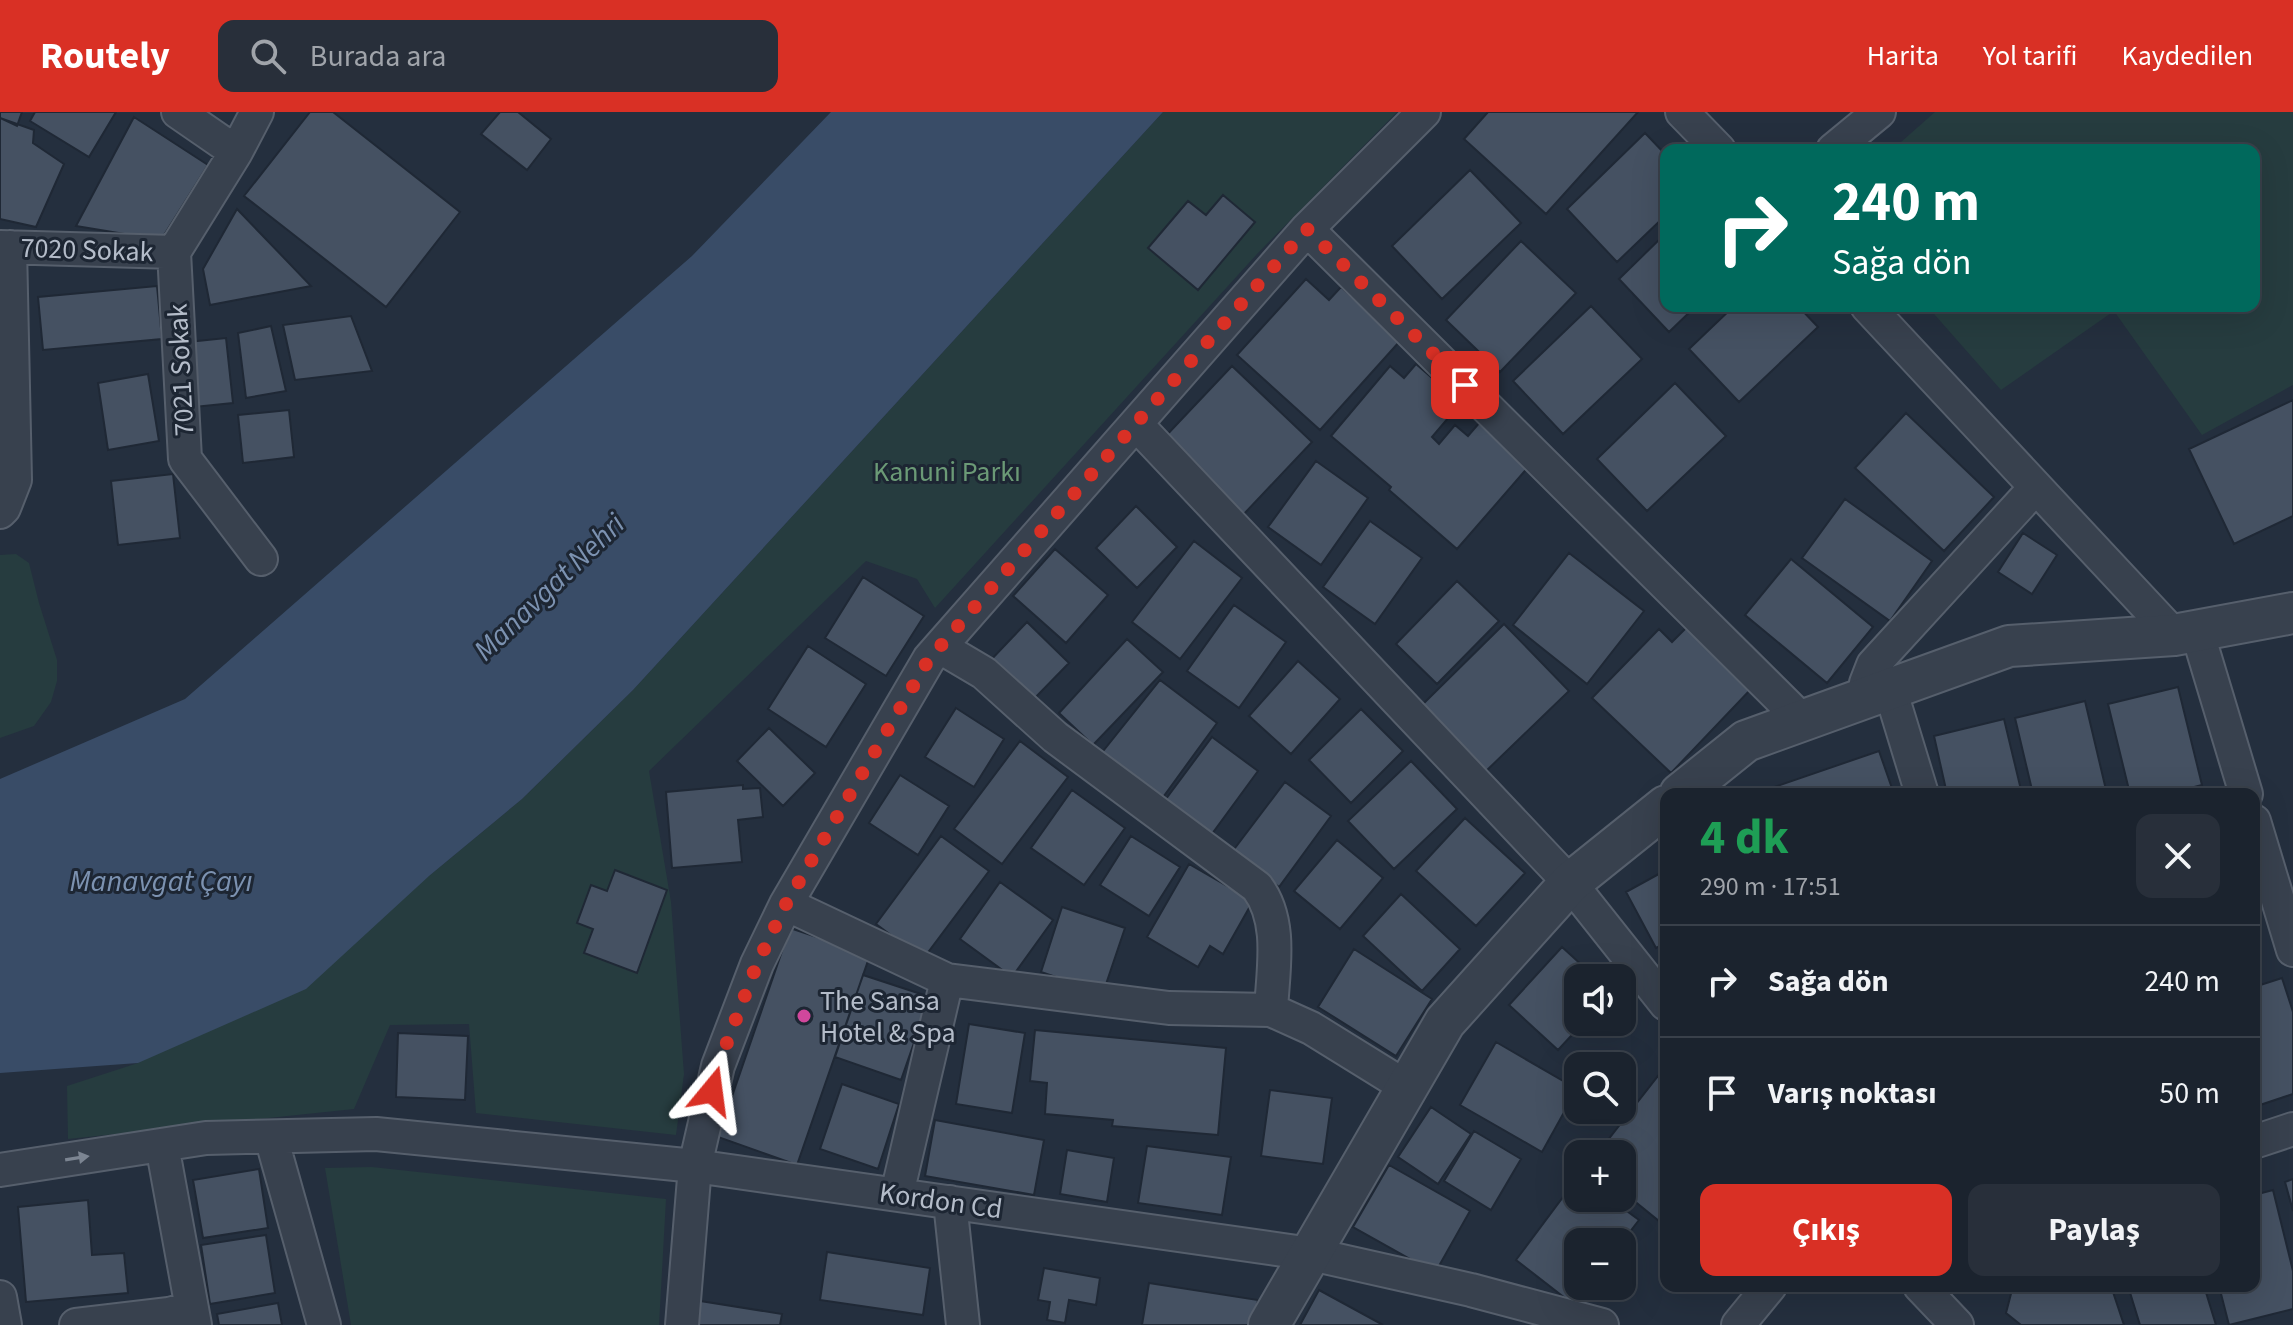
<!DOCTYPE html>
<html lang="tr">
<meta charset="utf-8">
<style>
body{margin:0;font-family:"Source Sans 3",sans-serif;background:#282f3a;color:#f1f3f6;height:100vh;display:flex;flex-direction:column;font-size:30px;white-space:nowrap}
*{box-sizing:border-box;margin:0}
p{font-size:26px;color:#a0a4aa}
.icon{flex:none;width:44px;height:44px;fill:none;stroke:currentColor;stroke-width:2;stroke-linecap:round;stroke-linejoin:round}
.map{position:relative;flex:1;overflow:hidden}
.panel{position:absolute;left:1660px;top:676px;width:600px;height:504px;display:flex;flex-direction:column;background:#1b232e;border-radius:16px;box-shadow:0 8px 32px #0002,0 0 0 2px #39404a}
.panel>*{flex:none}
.hud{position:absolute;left:1660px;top:32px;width:600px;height:168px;border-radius:16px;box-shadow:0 8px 32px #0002,0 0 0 2px #39404a;background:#00695c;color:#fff;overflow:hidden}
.fabs{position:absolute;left:1564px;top:852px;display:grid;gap:16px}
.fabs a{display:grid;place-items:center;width:72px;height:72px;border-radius:16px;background:#1b232e;box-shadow:0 8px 32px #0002,0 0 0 2px #39404a;font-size:40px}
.pin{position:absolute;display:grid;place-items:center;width:68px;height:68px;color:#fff;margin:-34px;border-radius:16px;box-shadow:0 4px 12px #0006}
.me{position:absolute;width:88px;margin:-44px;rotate:16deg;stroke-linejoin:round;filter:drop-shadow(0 0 6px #0008)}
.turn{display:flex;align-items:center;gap:28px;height:168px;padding:0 40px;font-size:36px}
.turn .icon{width:104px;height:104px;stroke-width:2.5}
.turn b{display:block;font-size:56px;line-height:68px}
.round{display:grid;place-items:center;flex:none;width:84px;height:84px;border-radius:16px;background:#282f3a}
.headline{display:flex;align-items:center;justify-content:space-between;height:136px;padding:0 40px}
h1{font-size:48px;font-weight:700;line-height:60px;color:#1e9e55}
.primary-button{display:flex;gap:16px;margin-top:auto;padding:16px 40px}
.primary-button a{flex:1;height:92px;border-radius:16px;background:#d93025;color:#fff;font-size:32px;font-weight:700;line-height:92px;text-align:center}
.primary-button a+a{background:#282f3a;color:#f1f3f6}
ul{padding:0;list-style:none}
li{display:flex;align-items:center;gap:24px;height:112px;padding:0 40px;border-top:2px solid #39404a}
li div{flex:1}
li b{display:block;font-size:30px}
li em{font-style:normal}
header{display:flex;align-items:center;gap:48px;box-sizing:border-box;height:112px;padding:0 40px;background:#d93025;color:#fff}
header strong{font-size:38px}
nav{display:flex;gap:44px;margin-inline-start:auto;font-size:28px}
.search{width:560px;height:72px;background:#282f3a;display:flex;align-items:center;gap:20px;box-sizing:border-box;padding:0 28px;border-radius:16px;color:#a0a4aa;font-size:30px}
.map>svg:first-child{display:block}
.green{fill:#263c3f}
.water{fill:#394c67}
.building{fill:#455162;stroke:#1f2835;stroke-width:2}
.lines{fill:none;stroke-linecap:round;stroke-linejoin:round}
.minor-casing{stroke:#565f6c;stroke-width:36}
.tertiary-casing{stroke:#565f6c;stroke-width:44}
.minor{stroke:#38414e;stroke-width:32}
.tertiary{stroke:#38414e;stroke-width:40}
.oneway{fill:#7c8592}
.route{stroke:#d93025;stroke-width:14;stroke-dasharray:0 25.2}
.hotel-dot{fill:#d1479c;stroke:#1d2633;stroke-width:3}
.labels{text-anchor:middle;stroke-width:6;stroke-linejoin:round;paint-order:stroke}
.street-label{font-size:28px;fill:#b4bcc9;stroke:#1d2633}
.park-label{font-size:28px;fill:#6b9a76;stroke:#1d2633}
.poi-label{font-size:28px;fill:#b4bcc9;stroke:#1d2633;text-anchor:start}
.water-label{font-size:30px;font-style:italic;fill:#7c92b1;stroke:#1d2633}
</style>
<header>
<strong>Routely</strong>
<div class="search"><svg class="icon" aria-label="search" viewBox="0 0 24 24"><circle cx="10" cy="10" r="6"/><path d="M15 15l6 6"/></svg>Burada ara</div>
<nav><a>Harita</a><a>Yol tarifi</a><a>Kaydedilen</a></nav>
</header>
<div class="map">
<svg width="2293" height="1213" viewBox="0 0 2293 1213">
<rect width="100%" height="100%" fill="#242f3e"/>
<path class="green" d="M1163,0h234l-140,142 -322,354 -18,-29 -51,-18 -217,210 22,131 13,172 -8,61 -200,-22 -7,-89 -79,1 -36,84 -286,30 -1,-53 71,-23 291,-187 93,-77 111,-109z
M1935,0h358v273l-91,50 -88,-124 -113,79 -74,-84h327v-156h-362z
M16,442l13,9 10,40 18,57v21l-6,21 -17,24 -34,12v-183z
M372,1055l294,32 -7,126h-308l-26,-157z"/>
<path class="water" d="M831,0h332l-530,578 -111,109 -93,77 -123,113 -168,74 -138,10v-294l185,-80 507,-443z"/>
<path class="building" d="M0,0h22l-5,14 -17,-8z
M35,0h81l-27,45 -59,-36z
M310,0h23l127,100 -74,95 -142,-111z
M500,0h18l33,27 -24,31 -46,-36z
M1488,0h150l-92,102 -82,-75z
M134,5l74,48 -47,75 -85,-14z
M0,6l34,12 -1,13 31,21 -28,63 -36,-8z
M1645,21l21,22v60l-49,47 -50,-53z
M1470,58l51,53 -79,76 -50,-53z
M1223,83l32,27 -57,68 -50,-42 40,-47 18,14z
M237,97l74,77 -101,19 -7,-36z
M1666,121v73h30l-27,26 -50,-53z
M1521,129l55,52 -76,79 -54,-52z
M1306,167l23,21 12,-13 59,54 -80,89 -83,-75z
M157,174l5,53 -119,11 -5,-53z
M1591,194l51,53 -79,75 -50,-53z
M1734,194h64l20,21 -79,75 -50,-53z
M351,204l21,55 -77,9 -12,-55z
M271,214l15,65 -40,7 -8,-65z
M226,226l7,65 -39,4 -6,-65z
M1416,252l45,39 -29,34 7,7 16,-19 13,11 12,-14 50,43 -73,84 -68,-59 2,-3 -60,-51 59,-70 14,12z
M1232,254l80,76 -70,74 -80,-76z
M148,262l11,67 -51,9 -10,-67z
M1675,271l51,53 -79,75 -50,-52z
M2293,288v116l-59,28 -45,-95z
M289,298l5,47 -51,6 -5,-48z
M1906,301l88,84 -50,54 -89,-83z
M1316,349l52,37 -47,67 -53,-38z
M173,362l7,64 -62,7 -7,-64z
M1845,387l87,62 -42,60 -88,-63z
M1136,394l41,41 -40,41 -41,-40z
M1370,409l52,37 -47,66 -52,-37z
M2023,421l34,22 -25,39 -34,-22z
M1194,429l48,37 -62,81 -48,-37z
M1055,437l53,46 -42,48 -53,-47z
M1569,441l75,58 -57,73 -74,-59z
M1791,447l82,68 -46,56 -82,-68z
M863,465l61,39 -38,60 -61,-38z
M1457,469l42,40 -62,63 -41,-40z
M1234,493l52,37 -47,66 -52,-37z
M1027,510l42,41 -40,41 -42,-40z
M1504,512l65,67 -85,82 -64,-66z
M1688,514l64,62 -81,85 -79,-75 67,-69 13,13z
M1127,527l36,33 -70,73 -34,-32z
M808,534l58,38 -40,63 -58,-38z
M1298,549l42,38 -49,55 -42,-38z
M1160,568l57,43 -56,77 -61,-45z
M2178,575l24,98 -35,9h-37l-22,-90z
M2085,589l22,93h-74l-18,-76z
M956,596l48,31 -30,48 -49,-30z
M1361,597l42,42 -52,52 -42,-43z
M2004,607l18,75h-75l-13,-58z
M769,616l46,45 -32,33 -46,-45z
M1212,625l46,34 -52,71 -46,-35z
M1020,629l48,36 -66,87 -48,-35z
M1879,639l15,43h-140z
M1411,649l46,48 -63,60 -46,-48z
M900,663l49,31 -31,49 -49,-32z
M1285,670l46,34 -52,71 -47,-35z
M743,673v4l17,-1 3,29 -25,3 4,42 -70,6 -6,-76z
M1072,678l53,38 -41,57 -53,-37z
M1465,706l60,55 -49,53 -60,-55z
M941,724l48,35 -66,88 -47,-35z
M1131,724l49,31 -31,49 -49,-31z
M1337,728l46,38 -43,51 -46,-38z
M1189,752l64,37 -30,53 -13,-8 -12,21 -51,-30z
M615,758l52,20 -30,83 -53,-20 9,-24 -16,-6 14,-38 16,6z
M1666,758v72l-10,6 -30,-56z
M1000,770l53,38 -41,57 -52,-38z
M1401,782l59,55 -38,42 -59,-55z
M1062,795l63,21 -22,65 -62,-21z
M790,816l80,27 -73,210 -79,-28z
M1562,835l34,31h-18v44h6l-26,28 -49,-45z
M1354,837l78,50 -36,57 -78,-49z
M863,863l67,22 -29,83 -66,-23z
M2282,866l11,34v82l-39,13v-120z
M969,912l56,9 -13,80 -56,-9z
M1035,918l191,18 -8,87 -106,-9 1,-6 -68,-6 2,-31 -17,-2z
M398,921l70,3 -3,64 -69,-3z
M1496,930l81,47 -35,63 -82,-47z
M1658,964l8,6v130l-7,9 -37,-30v-37h-25z
M842,972l57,20 -21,65 -58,-20z
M1270,978l62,8 -9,66 -62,-8z
M1431,995l40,27 -33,50 -40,-27z
M935,1008l109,20 -10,55 -109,-19z
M1474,1019l47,28 -30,51 -47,-29z
M1147,1034l84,11 -9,58 -84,-12z
M1067,1038l47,8 -7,44 -47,-8z
M1389,1053l81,46 -35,62 -82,-46z
M259,1057l9,59 -65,10 -10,-58z
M1578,1065v21h31l30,22 -17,22h-44v44h11l-15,19 -58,-45z
M2293,1067v32l-8,-29z
M2273,1078l20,81v38l-64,16 -10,-39h35v-91z
M88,1088l4,55 32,-2 4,40 -102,9 -8,-95z
M266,1123l9,58 -65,11 -9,-59z
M827,1140l103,16 -7,47 -103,-15z
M1044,1156l56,10 -4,27 -27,-5 -4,23 -18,-3 3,-18 -12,-2z
M1149,1171l109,17 -4,25h-112z
M2013,1174h98l13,39h-103l-15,-12z
M2128,1174h76l12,39h-76z
M1319,1178l64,35h-83z
M694,1188l88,14 -2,11h-90z
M278,1191l4,22h-63l-2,-11z"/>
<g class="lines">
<g class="minor-casing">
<path id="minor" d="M178,0l58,40
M1682,0l37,38
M1833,38l46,-38
M1307,117l496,492
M0,135l174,5
M174,140l11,207 76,100
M174,140l62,-100 21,-40
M1867,194l307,329
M1136,312l434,459 96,121
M0,400l4,-4 11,-28 -5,-233
M2197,519l49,163
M940,535l44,26 71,64 202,150c26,34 16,83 14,123
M1890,577l32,105
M1864,587l2,-16 7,-18 163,-178
M2254,709l39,129
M786,792l161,76 -50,214
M947,868l222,28 102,2 40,18 97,60
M271,1025l53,188
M2254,1030l39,-13
M162,1033l33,180
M0,1058l206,-32 170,-4 319,32 616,88 160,36 131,35
M950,1090l13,123
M1920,1174l37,39
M0,1185l5,28
M76,1213l93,-11 22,-6
M682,1213l13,-159 23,-100 39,-102 29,-60 143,-245 378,-430 117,-117
M1738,1213l32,-39"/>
</g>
<g class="tertiary-casing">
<path id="tertiary" d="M1680,682l66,-53 263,-95 165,-11 119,-22
M1269,1213l176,-303 125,-139 96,-77"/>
</g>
<use href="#minor" class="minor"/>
<use href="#tertiary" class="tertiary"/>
</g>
<defs><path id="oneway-solid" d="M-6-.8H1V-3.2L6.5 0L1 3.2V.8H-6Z" transform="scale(2)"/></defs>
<use class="oneway" href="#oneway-solid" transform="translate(77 1046) rotate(-9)"/>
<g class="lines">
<path class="route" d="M712,979l6,-25 39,-102 29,-60 143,-245 378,-430 158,156"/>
</g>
<circle class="hotel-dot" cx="804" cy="904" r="8"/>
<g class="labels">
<g class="street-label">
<text transform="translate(87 137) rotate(2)" y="10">7020 Sokak</text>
<text transform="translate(180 258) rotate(-93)" y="10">7021 Sokak</text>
<text transform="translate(941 1088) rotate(8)" y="10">Kordon Cd</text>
</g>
<g class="park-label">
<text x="947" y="369">Kanuni Parkı</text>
</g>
<g class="poi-label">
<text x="820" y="898">The Sansa<tspan x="820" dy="32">Hotel &amp; Spa</tspan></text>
</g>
<g class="water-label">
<text transform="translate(549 475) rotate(-44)" y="10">Manavgat Nehri</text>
<text x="161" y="779">Manavgat Çayı</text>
</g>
</g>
</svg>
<div class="fabs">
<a><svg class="icon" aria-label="sound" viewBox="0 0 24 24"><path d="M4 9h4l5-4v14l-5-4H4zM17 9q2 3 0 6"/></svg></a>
<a><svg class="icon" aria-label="search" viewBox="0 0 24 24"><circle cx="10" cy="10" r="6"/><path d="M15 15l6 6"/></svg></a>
<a>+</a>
<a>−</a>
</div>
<div class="pin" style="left:1465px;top:273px;background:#d93025"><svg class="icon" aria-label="arrive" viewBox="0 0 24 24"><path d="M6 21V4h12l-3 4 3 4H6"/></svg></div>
<svg class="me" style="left:712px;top:979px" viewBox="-20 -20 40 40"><path d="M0-17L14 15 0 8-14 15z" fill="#d93025" stroke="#fff" stroke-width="4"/></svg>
<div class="hud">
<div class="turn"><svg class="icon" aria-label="right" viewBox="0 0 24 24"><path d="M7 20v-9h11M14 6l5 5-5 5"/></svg><div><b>240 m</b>Sağa dön</div></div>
</div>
<section class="panel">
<div class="headline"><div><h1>4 dk</h1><p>290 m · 17:51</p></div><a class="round"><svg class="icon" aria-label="close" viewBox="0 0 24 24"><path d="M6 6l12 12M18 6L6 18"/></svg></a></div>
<ul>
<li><svg class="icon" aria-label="right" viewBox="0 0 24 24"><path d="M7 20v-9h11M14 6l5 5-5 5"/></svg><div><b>Sağa dön</b></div><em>240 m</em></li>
<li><svg class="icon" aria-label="arrive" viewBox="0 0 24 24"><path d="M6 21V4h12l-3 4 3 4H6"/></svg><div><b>Varış noktası</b></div><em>50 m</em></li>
</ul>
<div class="primary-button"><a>Çıkış</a><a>Paylaş</a></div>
</section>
</div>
